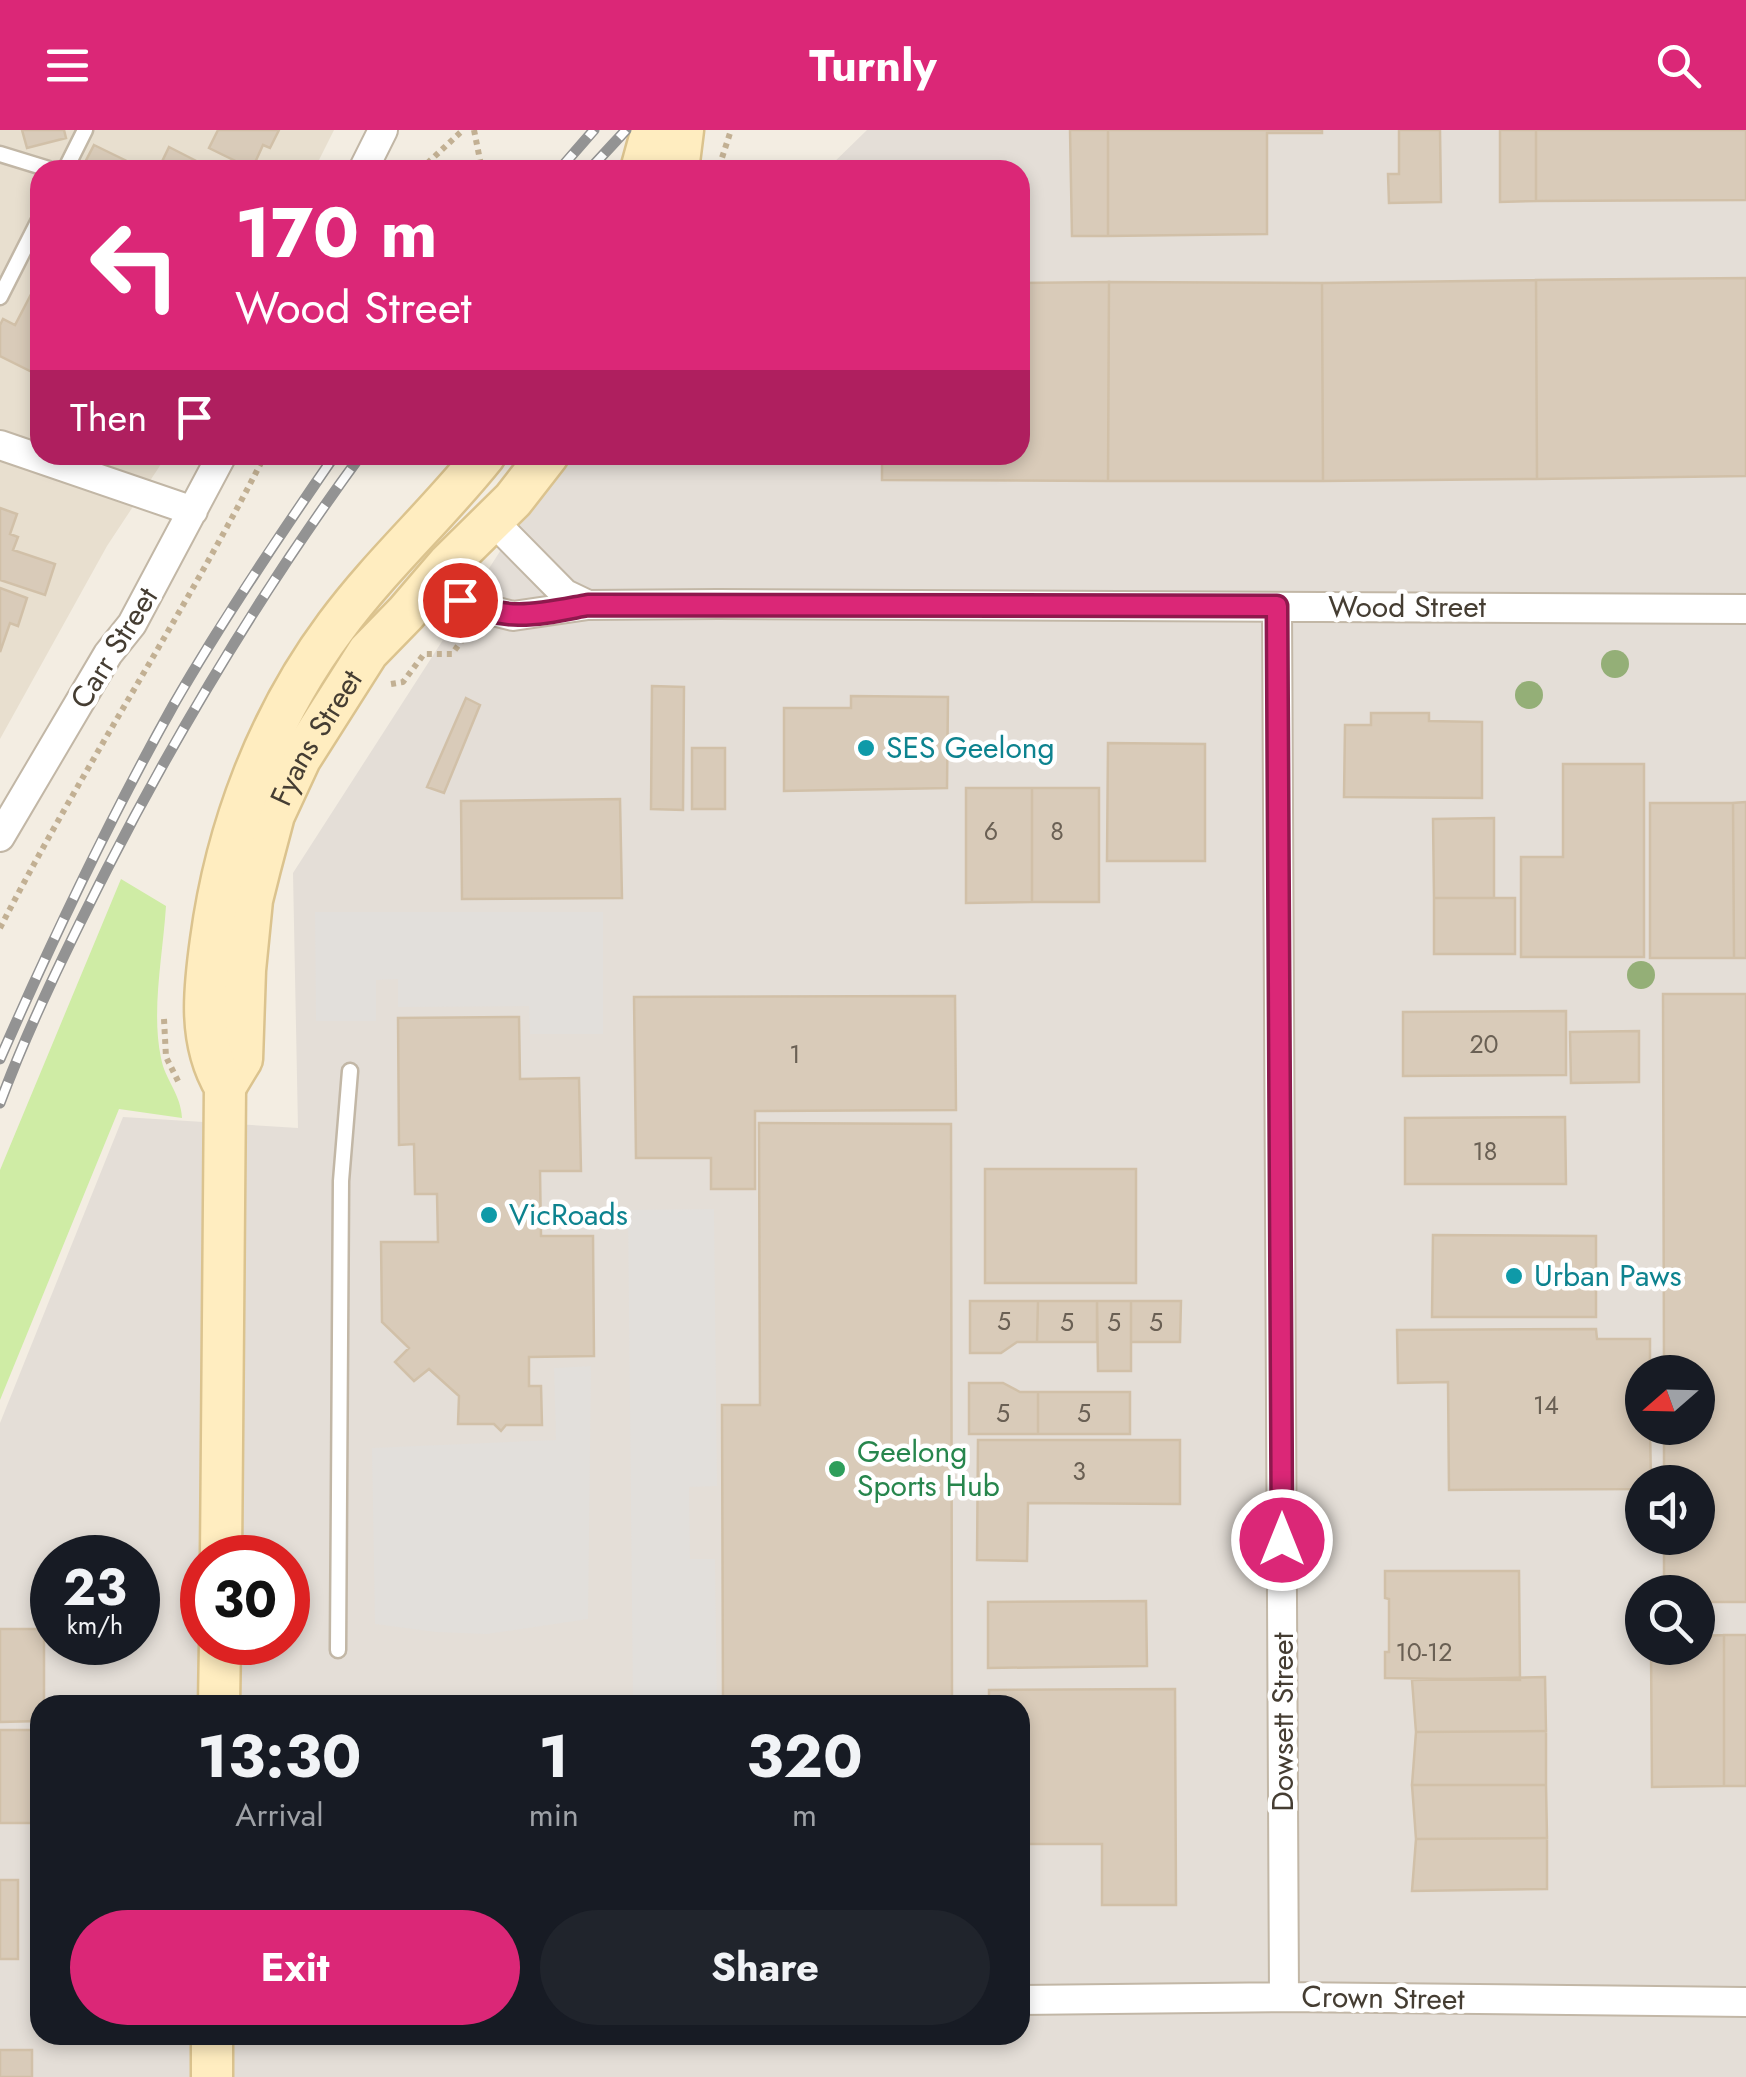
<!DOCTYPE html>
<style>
body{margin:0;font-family:Jost,sans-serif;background:#20242c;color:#f1f3f6;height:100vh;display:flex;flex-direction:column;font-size:38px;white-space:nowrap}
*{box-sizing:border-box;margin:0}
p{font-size:32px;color:#9ea1a6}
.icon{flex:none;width:55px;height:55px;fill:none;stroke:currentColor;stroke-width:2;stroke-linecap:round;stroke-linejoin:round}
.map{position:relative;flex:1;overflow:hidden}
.side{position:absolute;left:30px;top:1565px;width:1000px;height:350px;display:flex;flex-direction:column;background:#171b24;border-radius:30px;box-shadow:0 5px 15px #0003}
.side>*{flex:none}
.banner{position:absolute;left:30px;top:30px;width:1000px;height:305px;border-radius:30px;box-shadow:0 5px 15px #0003;background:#db2777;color:#fff;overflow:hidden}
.needle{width:65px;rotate:250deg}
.tools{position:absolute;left:1625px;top:1225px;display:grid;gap:20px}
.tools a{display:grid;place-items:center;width:90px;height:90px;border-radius:50%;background:#171b24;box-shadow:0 5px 15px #0003;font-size:50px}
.speed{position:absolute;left:30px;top:1405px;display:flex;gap:20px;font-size:50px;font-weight:700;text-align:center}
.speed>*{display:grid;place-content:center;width:130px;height:130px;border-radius:50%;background:#171b24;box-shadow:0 5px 15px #0003;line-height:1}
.speed small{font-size:25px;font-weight:400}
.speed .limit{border:15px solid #d22;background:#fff;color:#111}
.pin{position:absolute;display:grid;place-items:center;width:85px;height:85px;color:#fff;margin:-42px;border:5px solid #fff;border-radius:50%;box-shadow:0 2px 10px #0007}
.me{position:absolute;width:110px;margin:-55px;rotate:0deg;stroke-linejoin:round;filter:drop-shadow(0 0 8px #0008)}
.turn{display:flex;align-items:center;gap:35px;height:210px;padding:0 40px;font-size:45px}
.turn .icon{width:130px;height:130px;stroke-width:2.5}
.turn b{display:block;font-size:70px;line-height:85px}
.then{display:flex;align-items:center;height:95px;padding:0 40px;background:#0003;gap:20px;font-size:38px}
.eta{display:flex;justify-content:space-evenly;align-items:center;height:170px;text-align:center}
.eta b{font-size:60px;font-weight:700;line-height:70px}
.button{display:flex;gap:20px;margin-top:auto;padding:20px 40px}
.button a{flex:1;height:115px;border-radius:60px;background:#db2777;color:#fff;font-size:40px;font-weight:700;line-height:115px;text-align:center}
.button a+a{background:#20242c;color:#f1f3f6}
header{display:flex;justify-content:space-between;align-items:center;height:130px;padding:0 40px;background:#db2777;color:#fff;font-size:45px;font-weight:700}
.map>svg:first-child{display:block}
.residential{fill:#e8dfcf}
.industrial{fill:#e4ded7;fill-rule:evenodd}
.green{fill:#cfeca5}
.parking{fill:#e2dfdb}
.building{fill:#d9cbb9;stroke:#d1c0a8;stroke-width:2.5}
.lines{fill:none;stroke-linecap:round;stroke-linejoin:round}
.lane-casing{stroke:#c2b7a6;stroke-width:19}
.street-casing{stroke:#c2b7a6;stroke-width:32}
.secondary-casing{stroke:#dbc38e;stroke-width:45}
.path{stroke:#c2b093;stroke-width:6;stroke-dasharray:5 5;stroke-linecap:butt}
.lane{stroke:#fff;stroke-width:14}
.street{stroke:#fff;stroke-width:28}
.secondary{stroke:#ffedc0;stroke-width:40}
.rail-casing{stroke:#939393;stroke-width:11}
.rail{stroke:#fff;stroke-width:8;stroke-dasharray:22;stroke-linecap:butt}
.tree{fill:#94af77}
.route-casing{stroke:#8e194d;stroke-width:25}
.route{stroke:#db2777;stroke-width:18}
.culture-dot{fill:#0f9aa8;stroke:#fff;stroke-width:4}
.leisure-dot{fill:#2e9e5b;stroke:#fff;stroke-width:4}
.labels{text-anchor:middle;stroke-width:9;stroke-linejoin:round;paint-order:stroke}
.number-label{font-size:25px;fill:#6a6054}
.street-label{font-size:30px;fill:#453d32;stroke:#fff}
.culture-label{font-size:30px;fill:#0d838f;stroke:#fff;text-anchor:start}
.leisure-label{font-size:30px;fill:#27864d;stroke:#fff;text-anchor:start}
</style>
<header><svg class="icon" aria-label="menu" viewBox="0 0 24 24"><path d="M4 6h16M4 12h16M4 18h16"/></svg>Turnly<svg class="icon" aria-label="search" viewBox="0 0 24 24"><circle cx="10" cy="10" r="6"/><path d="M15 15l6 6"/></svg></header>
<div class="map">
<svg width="1746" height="1947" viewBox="0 0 1746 1947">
<rect width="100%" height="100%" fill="#f3ede2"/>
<path class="residential" d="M0,0h334l-20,40h-274v285h127l-60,91 -107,193z"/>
<path class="industrial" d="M867,0h879v1947h-1746v-654l123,-306 175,11 -5,-255 220,-342 59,-76h448v-285h-194zM1642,1242h56v56h-56zM1642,1352h56v56h-56zM52,1428h86v84h-86zM202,1428h86v84h-86zM1642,1462h56v56h-56zM40,1575h980v330h-980z"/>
<path class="green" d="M121,749l45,27c-3,48 -15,105 -5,152 4,22 20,36 21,60l-63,-9 -119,291v-230z"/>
<path class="parking" d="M315,782h288v122h-73l-1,-28 -131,1v-28l-22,1v41h-60z
M714,1079l3,277 -28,1 1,72h25l2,146h-84l-5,-495z
M591,1236l-3,253 -101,15 -51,-2 -61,-8 -3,-176 184,-8 -2,-72z"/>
<path class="building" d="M22,0h42l2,8 -39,10z
M218,0h61l-9,18 -7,-3 -11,24 -43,-21z
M1070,0h38v106h-36z
M1108,0h214v3h-55v101l-159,2z
M1399,0h41l1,72 -52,1 -1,-29h11z
M1500,0h36v71l-36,1z
M1536,0h210v70l-210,1z
M94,15l43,21 -2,4h-54z
M169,17l45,23h-56z
M40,147v99l-40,-20v-31l3,-6 12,6z
M1746,148v198l-209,3 -1,-199z
M1536,150l1,199 -214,2 -1,-198z
M1109,152l-1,199 -226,-1v-25h138v-172z
M1109,152l213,1 1,198h-215z
M0,378l17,6 -7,20 8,3 -5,13 42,14 -10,31 -45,-15z
M0,458l27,10 -9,28 -8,-3 -10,29z
M652,556l32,1 -1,123 -32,-1z
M851,566l97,1 -1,91 -163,3v-83h67z
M466,568l14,7 -36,88 -17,-6z
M1371,583h58v8l53,1v76l-138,-1 1,-72h26z
M1108,613l97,1v117h-98z
M692,618h33v61h-33z
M1563,634h81v193h-123v-100h42z
M966,658h66v114l-66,1z
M1032,658h67v114h-67z
M620,669l2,99 -160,1 -1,-98z
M1746,672v156h-12l-1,-155z
M1650,673h83l1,155h-84z
M1494,688v80h-60l-1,-79z
M1434,768h81v56h-81z
M1663,864h83v608h-48v-10h-34v-54h34v-56h-34v-54h34v-56h-34z
M955,866l1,114 -201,1v78h-44v-31h-75l-2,-161z
M1566,881v64l-163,1v-64z
M519,887l1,62 59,-1 2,93h-41l1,65h52l1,120 -65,1v29h12l1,39h-36l-5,6 -7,-7h-36l1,-28 -30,-27 -15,12 -19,-19 14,-14 -27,-26 -1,-80h57l-1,-48h-22l-1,-50 -15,1 -1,-127z
M1639,901v51l-68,1 -1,-51z
M1565,987l1,67h-161v-66z
M759,993l192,1 1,581h-229l-1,-300h38z
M985,1039h151v114h-151z
M1433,1105l163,1v81h-164z
M970,1171h68l-1,41h-20l-16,11h-31z
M1038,1171h59v41h-60z
M1097,1171h34v70h-33z
M1131,1171h50l-1,41h-49z
M1596,1199l1,10h53v33h-8v56h8l1,54h-9v7l-193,1 -1,-108 -50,1 -1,-53z
M969,1253h34l17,9h18v42h-69z
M1038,1262h92v42h-92z
M978,1310h202v64l-152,-1 -1,58 -50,-1z
M1385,1441h134l1,109 -135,-2v-26h4v-53l-4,-1z
M1146,1471l1,65 -159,2v-66z
M0,1499h44v76h-4v16l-40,1z
M1724,1505v151l-72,1 -1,-139h47v-12z
M1724,1505h22v151h-22z
M1545,1547l1,54 -130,1 -4,-52z
M1175,1559l1,216h-74v-61h-82v-139h-31v-15z
M0,1600h40v93h-40z
M1546,1601v54h-134l4,-53z
M1412,1655h134l1,53 -131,1z
M1547,1708v51l-135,2 4,-52z
M0,1750h18v79h-18z
M0,1920h32v27h-32z"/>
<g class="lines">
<g class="lane-casing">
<path id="lane" d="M0,24l52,16
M65,40l20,-40
M0,167l40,-79
M338,1520l3,-469 9,-110"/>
</g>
<g class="street-casing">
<path id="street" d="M363,40l20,-40
M0,315l193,66
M493,391l72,73 23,11
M432,453l41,23 40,10 75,-11 130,-1 1028,5
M1277,477l7,1390
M0,707l108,-183 24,-30 90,-169
M1020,1870l264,-3 462,5"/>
</g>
<g class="secondary-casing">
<g id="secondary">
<path d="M641,40l11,-40"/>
<path d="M678,40l5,-40"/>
<path id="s1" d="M225,957l17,-28 3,-89 7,-70 8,-32 14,-53 26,-56 68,-107 38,-39 42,-49 65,-64 35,-45"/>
<path d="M221,1428l4,-471c-27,-45 -21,-97 -14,-147 15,-112 57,-223 125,-314 45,-61 102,-112 149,-171"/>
<path d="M219,1575l1,-63"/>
<path d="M212,1905v42"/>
</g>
</g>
<path class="path" d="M474,0l8,40
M719,37l12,-37
M420,40l43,-40
M391,554l12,-2 21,-28h28l13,-18
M0,798c83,-161 183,-312 265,-473
M164,889l2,38 13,26"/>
<use href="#lane" class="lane"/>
<use href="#street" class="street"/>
<use href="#secondary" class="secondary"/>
<g class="rail-casing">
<path id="rail" d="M559,40l35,-40
M589,40l37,-40
M0,929c53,-121 109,-239 174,-355 49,-85 105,-168 161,-249
M0,973c30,-80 68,-157 107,-234 74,-144 158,-283 254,-414"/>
</g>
<use href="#rail" class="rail"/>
</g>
<g class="tree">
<circle cx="1615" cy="534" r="14"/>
<circle cx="1529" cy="565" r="14"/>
<circle cx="1641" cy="845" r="14"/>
</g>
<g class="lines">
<g class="route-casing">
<path id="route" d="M460,470c48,23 79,14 128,5l689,1 5,934"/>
</g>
<use href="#route" class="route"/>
</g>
<g class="culture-dot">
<circle cx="866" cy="618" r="10"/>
<circle cx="489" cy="1085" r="10"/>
<circle cx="1514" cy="1146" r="10"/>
</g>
<circle class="leisure-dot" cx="837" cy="1339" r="10"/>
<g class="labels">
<g class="number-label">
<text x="991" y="710">6</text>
<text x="1057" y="710">8</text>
<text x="1484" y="923">20</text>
<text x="795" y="933">1</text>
<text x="1485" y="1030">18</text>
<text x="1004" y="1200">5</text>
<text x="1067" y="1201">5</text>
<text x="1114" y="1201">5</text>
<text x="1156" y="1201">5</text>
<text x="1546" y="1284">14</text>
<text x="1003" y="1292">5</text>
<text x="1084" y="1292">5</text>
<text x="1079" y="1350">3</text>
<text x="1424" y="1531">10-12</text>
</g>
<g class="street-label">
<text x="1407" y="487">Wood Street</text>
<text transform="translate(114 518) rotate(-58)" y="10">Carr Street</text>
<text dy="10" stroke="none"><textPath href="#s1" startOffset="368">Fyans Street</textPath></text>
<text transform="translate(1283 1592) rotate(-90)" y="10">Dowsett Street</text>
<text transform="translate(1383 1868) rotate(1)" y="10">Crown Street</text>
</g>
<g class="culture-label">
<text x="886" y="628">SES Geelong</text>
<text x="509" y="1095">VicRoads</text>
<text x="1534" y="1156">Urban Paws</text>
</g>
<g class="leisure-label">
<text x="857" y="1332">Geelong<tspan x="857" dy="34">Sports Hub</tspan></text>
</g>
</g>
</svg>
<div class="tools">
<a><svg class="needle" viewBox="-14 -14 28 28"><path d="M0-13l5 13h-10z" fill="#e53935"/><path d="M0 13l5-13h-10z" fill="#9ea1a6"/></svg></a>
<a><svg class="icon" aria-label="sound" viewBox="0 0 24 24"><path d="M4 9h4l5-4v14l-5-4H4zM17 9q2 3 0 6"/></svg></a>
<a><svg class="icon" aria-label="search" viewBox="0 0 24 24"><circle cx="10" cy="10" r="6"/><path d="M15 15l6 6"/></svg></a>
</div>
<div class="speed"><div>23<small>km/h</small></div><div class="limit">30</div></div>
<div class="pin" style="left:460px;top:470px;background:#d93025"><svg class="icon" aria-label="arrive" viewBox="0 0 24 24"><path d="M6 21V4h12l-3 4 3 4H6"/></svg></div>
<svg class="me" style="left:1282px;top:1410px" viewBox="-20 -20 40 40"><circle r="17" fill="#db2777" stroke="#fff" stroke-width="3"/><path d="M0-11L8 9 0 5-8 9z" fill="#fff"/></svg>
<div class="banner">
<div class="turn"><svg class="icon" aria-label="left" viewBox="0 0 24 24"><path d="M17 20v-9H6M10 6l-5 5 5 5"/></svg><div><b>170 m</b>Wood Street</div></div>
<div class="then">Then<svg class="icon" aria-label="arrive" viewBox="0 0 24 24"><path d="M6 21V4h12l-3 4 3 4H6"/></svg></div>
</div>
<section class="side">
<div class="eta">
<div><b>13:30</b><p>Arrival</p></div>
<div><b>1</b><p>min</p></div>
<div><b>320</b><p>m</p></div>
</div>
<div class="button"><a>Exit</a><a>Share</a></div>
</section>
</div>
